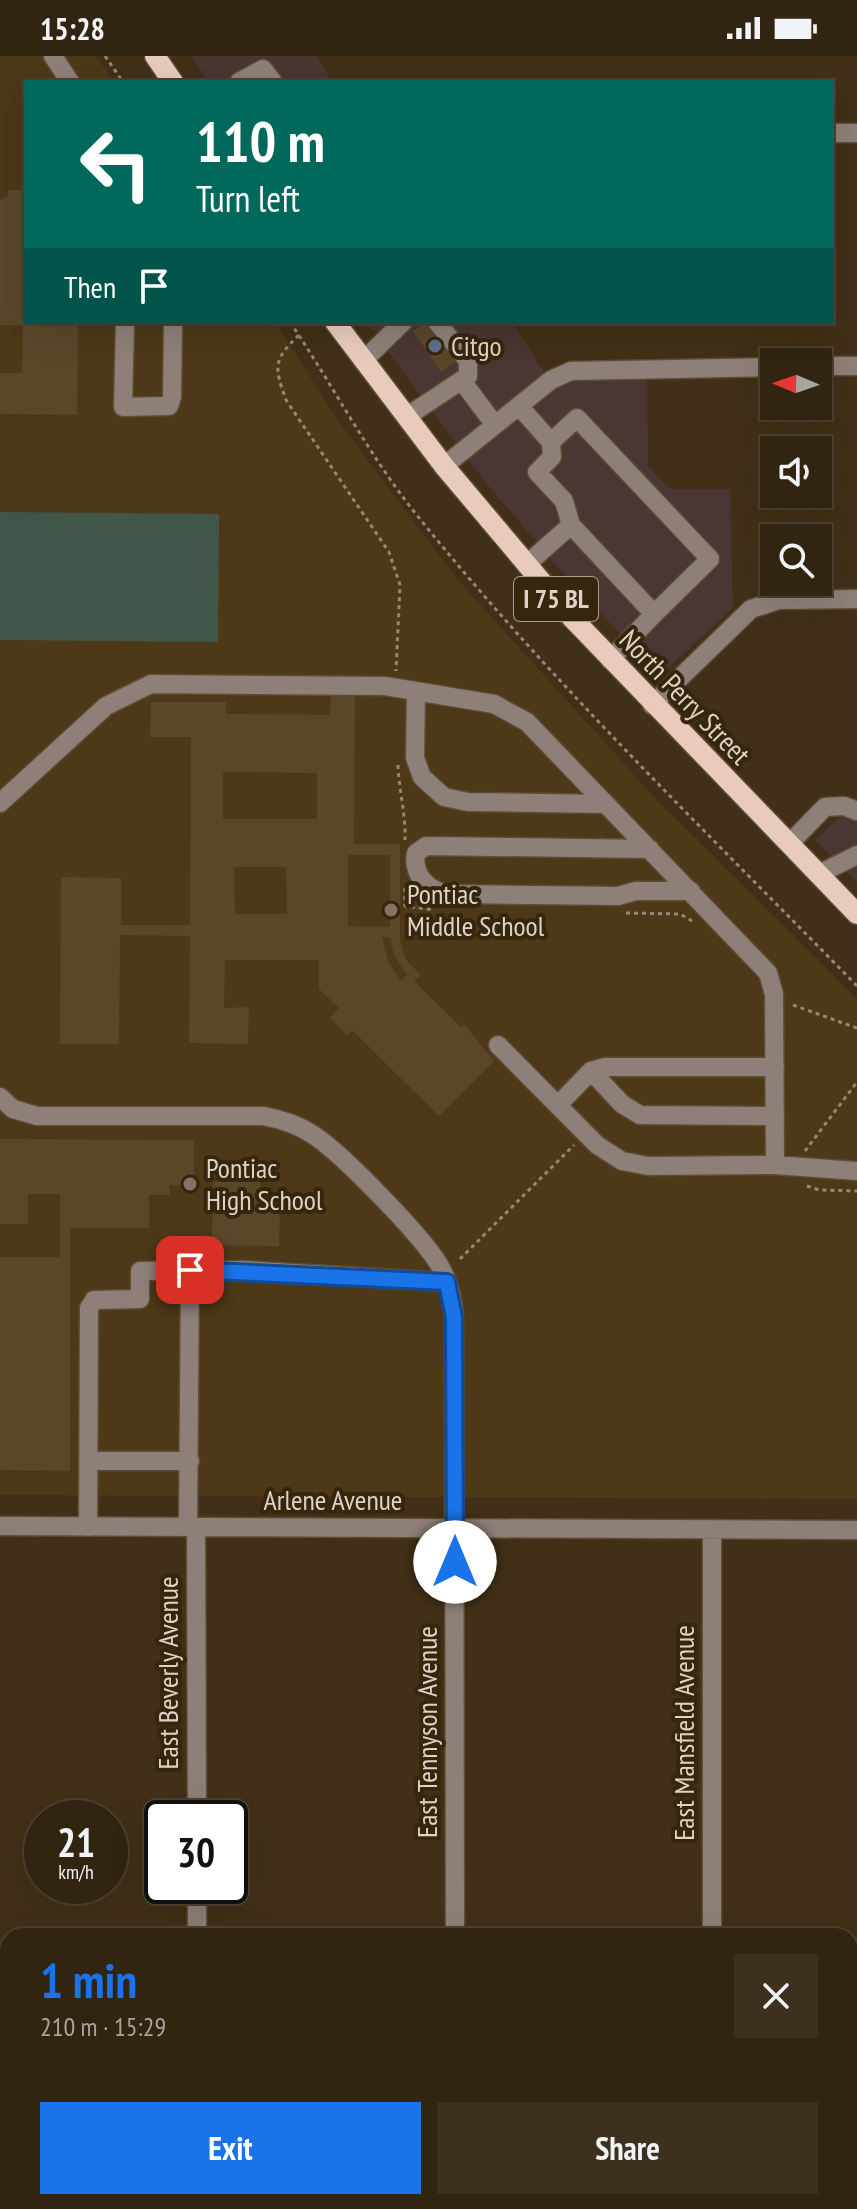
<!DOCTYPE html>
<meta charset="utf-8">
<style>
body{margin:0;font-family:"PT Sans Narrow",sans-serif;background:#3d301f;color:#f1f3f6;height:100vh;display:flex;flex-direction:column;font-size:30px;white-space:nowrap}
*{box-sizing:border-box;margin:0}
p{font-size:26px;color:#a8a49f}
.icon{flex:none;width:44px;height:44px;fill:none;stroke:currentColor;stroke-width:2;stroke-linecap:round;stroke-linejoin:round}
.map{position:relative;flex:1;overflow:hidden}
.details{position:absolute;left:0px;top:1872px;width:858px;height:282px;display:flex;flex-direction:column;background:#312411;border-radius:24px 24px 0 0;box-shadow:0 8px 32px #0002,0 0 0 2px #4c4131}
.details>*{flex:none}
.top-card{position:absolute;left:24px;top:24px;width:810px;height:244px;border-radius:0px;box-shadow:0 8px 32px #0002,0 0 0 2px #4c4131;background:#00695c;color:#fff;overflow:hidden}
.needle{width:52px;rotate:272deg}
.fabs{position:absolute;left:760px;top:292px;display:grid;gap:16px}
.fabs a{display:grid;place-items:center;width:72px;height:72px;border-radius:0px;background:#312411;box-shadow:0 8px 32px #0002,0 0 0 2px #4c4131;font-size:40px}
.speed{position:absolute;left:24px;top:1744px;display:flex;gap:16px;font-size:40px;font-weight:700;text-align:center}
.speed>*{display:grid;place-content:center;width:104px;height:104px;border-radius:50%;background:#312411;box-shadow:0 8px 32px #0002,0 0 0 2px #4c4131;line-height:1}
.speed small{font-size:20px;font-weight:400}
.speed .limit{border:4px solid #111;border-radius:12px;background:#fff;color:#111}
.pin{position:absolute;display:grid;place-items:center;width:68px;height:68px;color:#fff;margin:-34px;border-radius:16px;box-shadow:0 4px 12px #0006}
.me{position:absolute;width:88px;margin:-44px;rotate:0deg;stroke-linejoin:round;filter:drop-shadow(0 0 6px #0008)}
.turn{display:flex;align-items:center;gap:28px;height:168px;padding:0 40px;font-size:36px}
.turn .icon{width:104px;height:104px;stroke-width:2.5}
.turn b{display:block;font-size:56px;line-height:68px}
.then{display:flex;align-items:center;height:76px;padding:0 40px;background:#0003;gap:16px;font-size:30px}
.round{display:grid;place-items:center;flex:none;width:84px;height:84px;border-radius:0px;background:#3d301f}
.summary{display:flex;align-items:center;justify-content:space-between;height:136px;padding:0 40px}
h1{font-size:48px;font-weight:700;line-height:60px;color:#1a73e8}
.cta{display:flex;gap:16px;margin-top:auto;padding:16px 40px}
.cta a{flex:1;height:92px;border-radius:0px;background:#1a73e8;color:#fff;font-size:32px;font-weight:700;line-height:92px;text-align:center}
.cta a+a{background:#3d301f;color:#f1f3f6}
.status{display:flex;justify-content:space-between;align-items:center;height:56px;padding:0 40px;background:#312411;direction:ltr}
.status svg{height:22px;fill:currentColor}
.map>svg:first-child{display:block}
.commercial{fill:#4a3632}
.built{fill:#4d3818}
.green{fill:#3f5648}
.building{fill:#5a472a;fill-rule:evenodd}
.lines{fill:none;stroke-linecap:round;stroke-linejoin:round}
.minor-casing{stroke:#5d4d36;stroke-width:21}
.major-casing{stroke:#5d4d36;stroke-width:23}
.path{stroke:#968875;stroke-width:3;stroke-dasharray:4 4;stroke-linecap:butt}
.minor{stroke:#8e8079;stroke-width:18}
.major{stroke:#e9cbbd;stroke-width:20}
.route-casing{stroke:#114b97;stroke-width:20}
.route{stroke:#1a73e8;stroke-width:14}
.service-dot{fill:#5c6f8a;stroke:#36260d;stroke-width:3}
.education-dot{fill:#8d6e63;stroke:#36260d;stroke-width:3}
.labels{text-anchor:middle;stroke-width:8;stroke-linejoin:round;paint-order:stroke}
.shield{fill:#36260d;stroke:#ab9e8d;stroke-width:2}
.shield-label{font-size:26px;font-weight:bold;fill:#ddd2c4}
.poi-label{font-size:28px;fill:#ddd2c4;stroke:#36260d;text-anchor:start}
.street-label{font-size:28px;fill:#ddd2c4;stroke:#36260d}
</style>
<div class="status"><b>15:28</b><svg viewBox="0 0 49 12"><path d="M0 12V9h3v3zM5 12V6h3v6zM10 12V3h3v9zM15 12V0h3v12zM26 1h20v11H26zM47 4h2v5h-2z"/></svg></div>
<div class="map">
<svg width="857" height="2153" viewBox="0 0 857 2153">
<rect width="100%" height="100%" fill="#413017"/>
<path class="commercial" d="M192,0h125l16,26h-125z
M366,266h146l32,50 103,1 1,93 22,23h60l3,119 -73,68 -103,-109 -75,-89z
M857,745v81l-42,-42z"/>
<path class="built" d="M0,0h96l18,26h-88v240h249l62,97 120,160 199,220 201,200v500l-857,-4z"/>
<path class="green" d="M0,456l219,2 -1,128 -218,-2z"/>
<path class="building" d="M8,134h18v132h52l-1,93 -77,-1v-41h22l1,-48h-23v-125l8,-4z
M427,266h4l26,38 -16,12 -28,-41z
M331,640h24l-1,148h46v93l5,21 16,18 -7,5 47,46 3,-3 30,37 -55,55 -87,-86 -5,5 -17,-17 9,-10 -20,-19v-29h-94l-1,48 25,-1 -1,37 -59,-1 1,-107 -70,-1 -1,109h-59l1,-167 60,1v47h69l1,-188h-41l1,-35h75v12l104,1zM223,716l94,1v46h-94zM348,799h42v72l-42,-1zM234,811h52l1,47h-52zM382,880l8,2 4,17 13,20 -6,6 -13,-20z
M0,1083l194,1v46l-25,-1 1,10h-21v33h-79v243l-70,-1v-213h60v-63h-32v30h-28z
M245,1107h15v45h20l-1,38 -67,-1 1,-63h31z"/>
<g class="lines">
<g class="minor-casing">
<path id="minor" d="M53,0l17,26
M239,26l24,-13 10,13
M832,77h25
M125,266l-2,85 46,-1 3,-9 1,-75
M363,305l40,-39
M818,310h39
M462,325l33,44
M519,350l32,36 26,-24 133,141 -56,55
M406,361l62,-41v-15l-31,-39
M551,386l1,15 -15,15 27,29 7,24
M444,410l107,-86 20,-9 203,-4
M526,509l45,-40 83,89 -44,46
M416,635l-1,67 7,19 22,20 24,5 138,2
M652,649l99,-96 28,-9 78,-1
M0,747l106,-97 45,-22 234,2 109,18 33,18 241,251 6,21 1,171
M789,788l36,-37 19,-1 13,5
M650,793l-224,-3 -10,7c-4,21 11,37 31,41l171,2 18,-5h55
M819,818l38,-19
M498,989l99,100 25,16 26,5 127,-1 82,6
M591,1015l31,33 18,11 135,1
M0,1041l13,12 24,7h226c18,3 36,9 52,20 28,19 113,105 127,134 8,15 11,31 12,48l1,618
M558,1049l33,-34 14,-4h170
M89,1405h101
M0,1470l857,4
M88,1471l1,-219 5,-8 46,-1v-28l102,-1 205,12
M188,1471l2,-257
M196,1471l1,291
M197,1830v50
M712,1880v-406
M197,2146v7
M455,2153v-7
M712,2153v-7"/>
</g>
<g class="major-casing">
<path id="major" d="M155,0l18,26
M335,266l109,144 129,153 284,295"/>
</g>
<path class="path" d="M105,0l18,26
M290,266c42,62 76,128 122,187 136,171 293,321 445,477
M299,279c-26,25 -25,31 -13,65l103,152 11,33 -4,86
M398,709c1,26 8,50 7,75
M405,832v18l30,4
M626,857l54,1 12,7
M793,949l64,23
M805,1095l52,-69
M807,1130l12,4 38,1
M460,1203l114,-114"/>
<use href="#minor" class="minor"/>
<use href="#major" class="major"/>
</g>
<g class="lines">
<g class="route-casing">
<path id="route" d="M190,1214l257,12 7,36 1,244"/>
</g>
<use href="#route" class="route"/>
</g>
<circle class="service-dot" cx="435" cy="290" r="8"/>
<g class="education-dot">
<circle cx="391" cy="854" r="8"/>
<circle cx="190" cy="1128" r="8"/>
</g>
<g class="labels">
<rect class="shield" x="514" y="521" width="84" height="44" rx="6"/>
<g class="shield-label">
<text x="556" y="552">I 75 BL</text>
</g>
<g class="poi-label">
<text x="451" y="300">Citgo</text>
<text x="407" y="848">Pontiac<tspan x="407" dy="32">Middle School</tspan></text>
<text x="206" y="1122">Pontiac<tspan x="206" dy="32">High School</tspan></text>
</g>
<g class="street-label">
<text transform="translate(685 641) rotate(46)" y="10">North Perry Street</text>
<text x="333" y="1454">Arlene Avenue</text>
<text transform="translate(168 1617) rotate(-90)" y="10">East Beverly Avenue</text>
<text transform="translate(427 1676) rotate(-90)" y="10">East Tennyson Avenue</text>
<text transform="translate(684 1677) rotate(-90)" y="10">East Mansfield Avenue</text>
</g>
</g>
</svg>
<div class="fabs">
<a><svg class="needle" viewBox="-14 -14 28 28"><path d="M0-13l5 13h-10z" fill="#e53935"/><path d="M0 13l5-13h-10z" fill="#a8a49f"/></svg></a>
<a><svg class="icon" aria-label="sound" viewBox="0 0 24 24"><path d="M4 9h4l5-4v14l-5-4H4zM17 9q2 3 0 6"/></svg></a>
<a><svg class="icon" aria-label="search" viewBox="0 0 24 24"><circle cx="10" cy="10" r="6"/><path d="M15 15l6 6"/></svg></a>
</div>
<div class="speed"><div>21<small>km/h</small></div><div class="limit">30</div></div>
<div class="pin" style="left:190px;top:1214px;background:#d93025"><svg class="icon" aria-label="arrive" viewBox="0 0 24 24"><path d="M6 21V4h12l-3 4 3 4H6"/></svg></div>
<svg class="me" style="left:455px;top:1506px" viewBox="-20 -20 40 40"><circle r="19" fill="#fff"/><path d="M0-13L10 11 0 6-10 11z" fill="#1a73e8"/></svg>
<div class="top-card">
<div class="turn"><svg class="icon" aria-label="left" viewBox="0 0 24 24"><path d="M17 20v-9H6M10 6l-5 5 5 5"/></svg><div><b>110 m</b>Turn left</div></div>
<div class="then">Then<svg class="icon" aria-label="arrive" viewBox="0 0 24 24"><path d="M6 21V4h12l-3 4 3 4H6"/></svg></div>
</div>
<section class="details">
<div class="summary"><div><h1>1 min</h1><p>210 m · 15:29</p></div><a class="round"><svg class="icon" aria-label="close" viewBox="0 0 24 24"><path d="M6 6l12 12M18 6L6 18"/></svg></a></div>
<div class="cta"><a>Exit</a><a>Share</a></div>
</section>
</div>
